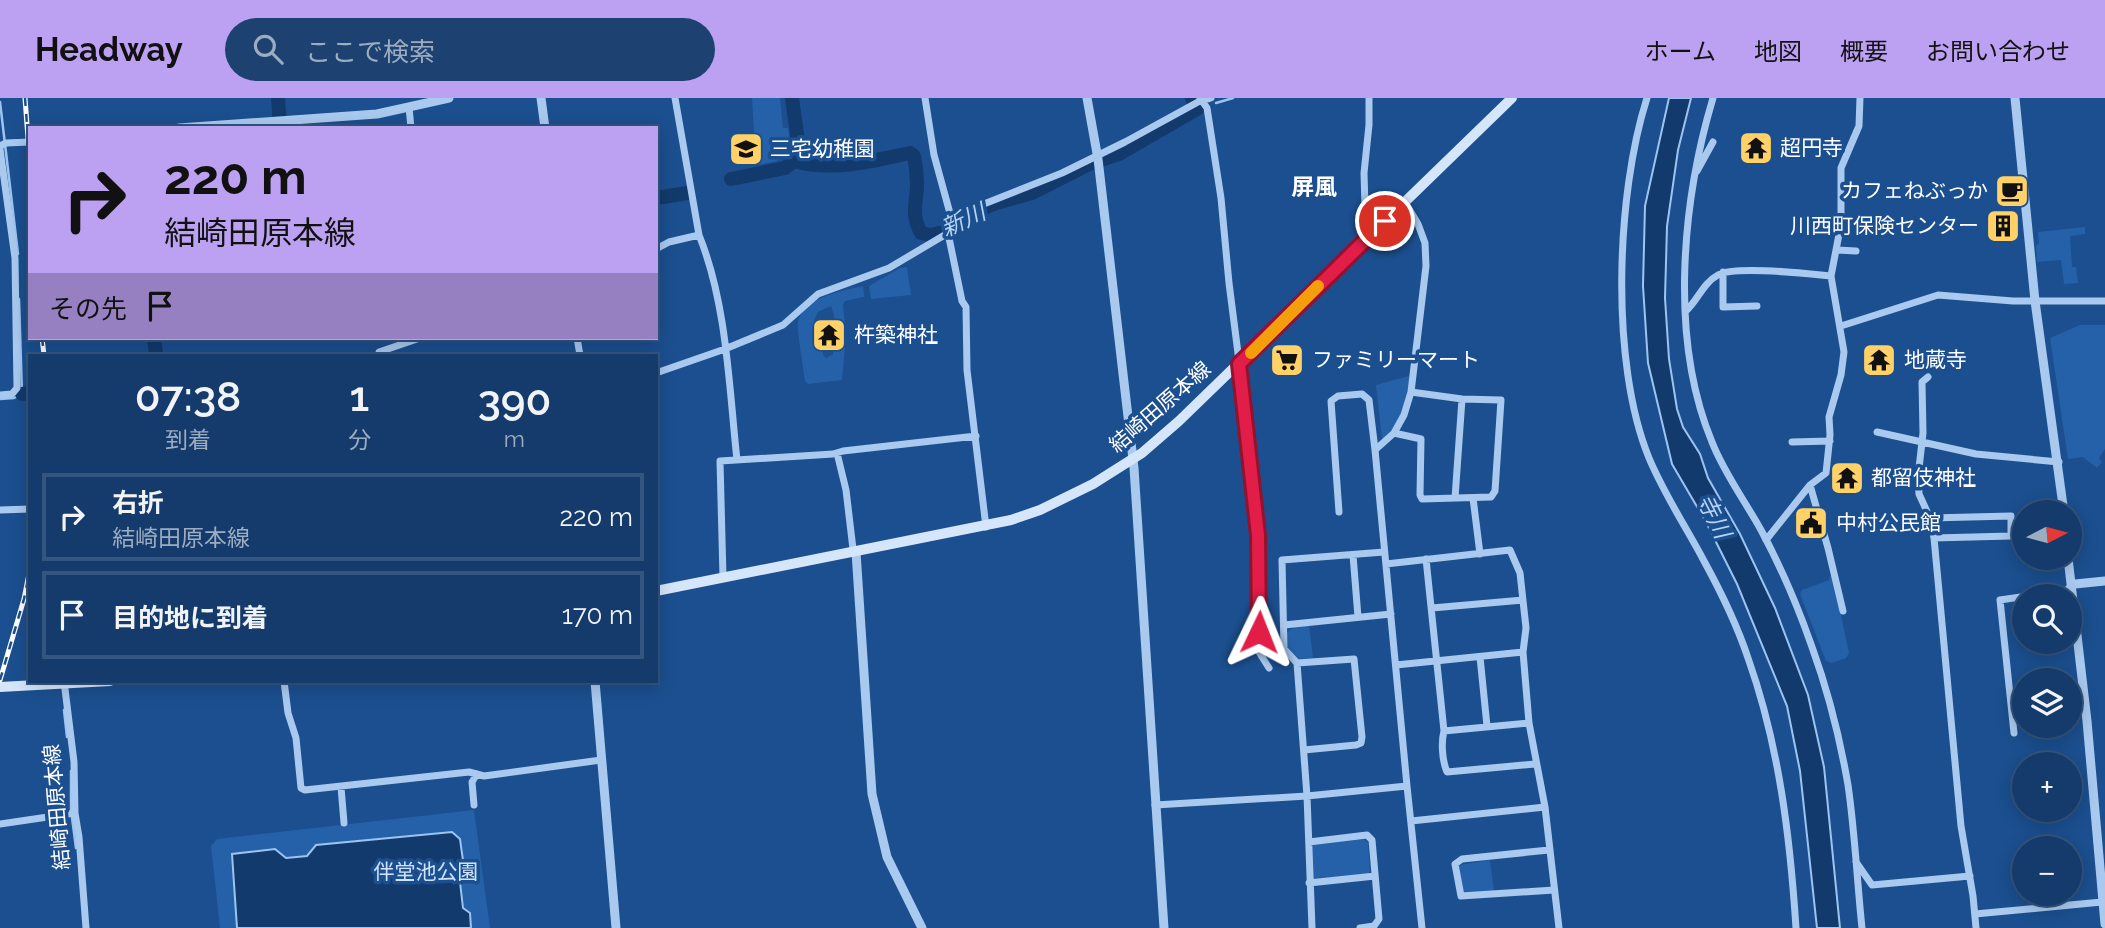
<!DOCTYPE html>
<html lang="ja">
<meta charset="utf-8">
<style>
body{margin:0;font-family:Raleway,"Noto Sans JP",sans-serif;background:#1d4271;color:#f1f3f6;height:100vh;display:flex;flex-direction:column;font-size:26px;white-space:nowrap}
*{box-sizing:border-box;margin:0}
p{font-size:23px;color:#9dadc1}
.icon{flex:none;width:38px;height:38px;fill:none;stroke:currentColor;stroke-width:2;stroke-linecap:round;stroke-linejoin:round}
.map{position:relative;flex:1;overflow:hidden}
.panel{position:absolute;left:28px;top:256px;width:630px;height:329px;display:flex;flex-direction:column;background:#143b6b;border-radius:0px;box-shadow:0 4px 18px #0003,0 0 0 2px #33557e}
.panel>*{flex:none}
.top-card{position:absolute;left:28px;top:28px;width:630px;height:214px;border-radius:0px;box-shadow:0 4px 18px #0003,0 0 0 2px #33557e;background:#bca0f2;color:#111;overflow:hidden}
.needle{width:46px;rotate:84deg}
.controls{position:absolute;left:2012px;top:402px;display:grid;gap:14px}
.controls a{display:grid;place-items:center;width:70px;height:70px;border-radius:50%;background:#143b6b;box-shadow:0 4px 18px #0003,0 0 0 2px #33557e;font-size:35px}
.pin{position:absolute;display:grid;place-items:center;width:60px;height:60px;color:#fff;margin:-30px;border:4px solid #fff;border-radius:50%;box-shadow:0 2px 7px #0007}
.me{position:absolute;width:77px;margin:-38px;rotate:2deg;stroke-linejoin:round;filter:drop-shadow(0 0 5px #0008)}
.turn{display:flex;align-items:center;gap:24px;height:147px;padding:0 21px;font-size:32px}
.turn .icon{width:91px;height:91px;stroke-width:2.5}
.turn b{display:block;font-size:49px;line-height:60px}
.then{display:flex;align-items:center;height:66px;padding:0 21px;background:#0003;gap:14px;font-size:26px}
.eta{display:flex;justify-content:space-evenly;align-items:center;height:119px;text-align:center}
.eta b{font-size:42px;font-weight:600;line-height:49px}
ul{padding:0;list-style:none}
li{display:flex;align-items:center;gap:21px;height:88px;margin:0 14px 10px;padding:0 7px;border:4px solid #33557e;border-radius:0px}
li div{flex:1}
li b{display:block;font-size:26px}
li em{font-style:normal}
header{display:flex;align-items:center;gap:42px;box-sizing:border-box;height:98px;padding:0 35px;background:#bca0f2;color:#111}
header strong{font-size:33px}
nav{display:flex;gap:38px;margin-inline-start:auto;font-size:24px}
.search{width:490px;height:63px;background:#1d4271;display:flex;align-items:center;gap:18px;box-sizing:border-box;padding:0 24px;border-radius:38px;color:#9dadc1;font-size:26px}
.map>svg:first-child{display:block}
.green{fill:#2461a8;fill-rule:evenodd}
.water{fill:#123a6d;stroke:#9cc4f0;stroke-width:2}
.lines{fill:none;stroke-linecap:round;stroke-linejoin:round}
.stream{stroke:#9cc4f0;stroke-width:2.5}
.river{stroke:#123a6d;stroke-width:14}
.minor{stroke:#a9c9ee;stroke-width:7}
.tertiary{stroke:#a9c9ee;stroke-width:9}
.secondary{stroke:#d6e6fa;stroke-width:10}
.rail-casing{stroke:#fff;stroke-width:5}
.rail{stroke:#1b4f8f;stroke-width:2.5;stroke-dasharray:8;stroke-linecap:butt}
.route-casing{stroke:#92132f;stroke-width:18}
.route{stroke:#e11d48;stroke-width:12}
.slow{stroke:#f59e0b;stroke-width:12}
.labels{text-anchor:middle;stroke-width:7;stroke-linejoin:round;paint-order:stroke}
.poi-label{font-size:21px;fill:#fff;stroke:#1b4f8f;text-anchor:start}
.street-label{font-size:21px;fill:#fff;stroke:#1b4f8f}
.park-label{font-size:21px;fill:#cfe3fa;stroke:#1b4f8f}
.neighbourhood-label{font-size:23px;font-weight:bold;fill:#fff;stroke:#1b4f8f}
.water-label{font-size:23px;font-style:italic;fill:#b5d3f5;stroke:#1b4f8f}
</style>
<header>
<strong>Headway</strong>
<div class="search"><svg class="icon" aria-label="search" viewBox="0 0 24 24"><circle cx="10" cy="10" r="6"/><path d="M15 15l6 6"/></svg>ここで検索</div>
<nav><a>ホーム</a><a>地図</a><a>概要</a><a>お問い合わせ</a></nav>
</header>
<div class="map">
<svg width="2105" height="830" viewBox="0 0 2105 830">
<rect width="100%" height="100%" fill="#1b4f8f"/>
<path class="green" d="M752,0h28l3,30h5c4,32 -4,32 -32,37z
M2085,129v7l-15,2 2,31h4l2,16 -14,1 -3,-24 -24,2 -1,-16 3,-3 -1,-11z
M907,169l4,28 -40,4 -2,-13 31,-18z
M863,188l1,11 -19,4 -2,4 3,31 -4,44 -34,4 -3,-3c-1,-10 -9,-54 -7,-60 6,-24 44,-30 65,-35zM831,208l3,9 -1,39 -7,4 -3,-3 -1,-14 -8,-21 4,-8z
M2080,227h25v124l-6,9 3,4 -5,6 -14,-11 -15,2 -18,-121z
M1409,278c1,22 -10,50 -27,64l-6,-55z
M1832,474l17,81 -3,5 -14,5 -6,-2 -26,-67 2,-4 27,-10z
M1309,527l4,33 -15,1 -11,-12 -1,-14 8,-6z
M474,712l16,118h-270l-9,-82 6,-7z
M1364,741l4,4 2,28 -2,4 -55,4 -1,-32 2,-2z
M1490,762l4,31 -28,3 -5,-4 -2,-25z"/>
<path class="water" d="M1669,0h22l-13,52 -11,76 -2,72 4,61 8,50 6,18 17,27 8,24 32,56 35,74 33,87 16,72 16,161h-23l-17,-157 -13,-65 -50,-122 -31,-62 -34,-58 -24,-101 -5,-77 2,-80z
M452,734l8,7 5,36 -5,7 3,26 7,5 1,15h-234l-5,-74 43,-5 11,9 21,-2 9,-11z"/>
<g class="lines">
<path class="stream" d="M0,4l18,152
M1216,5l17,-5
M1197,11l3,-1
M19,201l3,95
M22,296l8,4
M0,301l14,-1 8,-4
M64,612l3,27
M71,673v39l5,38"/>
<path class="river" d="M278,0l2,30
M792,0l7,50 -5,13
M794,63c38,11 78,0 116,-8l4,3c2,9 3,19 3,28 0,21 -7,28 4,49l10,2 21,-5 5,-11 39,-16 36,-10 55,-28 32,-11 78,-45 -5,-11
M731,81l54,-11 9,-7
M656,100l32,-5
M154,240l2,17
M22,296l8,-1"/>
<path class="minor" d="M675,0l24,137c28,69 30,152 38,225
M925,0l9,57 17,62 -3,16 14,68 4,6 1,63 19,157
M1200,0l7,10 14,90 8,85 16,125 13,127 1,117 10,16
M1647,0c-31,97 -37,265 2,360 15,36 37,69 55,103 17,31 33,64 44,97 31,87 42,178 48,270
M1713,0c-31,104 -44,241 -1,344 12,31 33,59 49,88 20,37 37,77 51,117 16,44 28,92 36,138 7,48 9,96 14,143
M409,9l2,21
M0,48l6,-3 24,-1
M0,51l15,109 2,130 -5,6 -12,1
M1697,73l16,-29
M951,119l111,-44 63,-31 73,-40 13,-4
M1366,142l-2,-67 5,-48v-27
M656,151l13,-7 30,-7
M1837,152l19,1
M1723,174v35l34,-1
M1686,213c12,-11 17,-28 32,-36 16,-10 92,-1 113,1
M1841,228l97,-31 75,6h92
M577,240l3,17
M379,257v-3l41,-14
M656,275l69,-24 58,-24 35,-31 71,-26 59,-35
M1928,279l-6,5 1,51 -5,44 1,17 11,24 4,20 27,288 12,70 3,32
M1877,334l99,22 83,8
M1394,335l27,6 -1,56 2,4 69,-2 4,-6 6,-91 -39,-1 -51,-7
M1792,344l38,-1
M837,355l9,37 7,59 3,3
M1810,387l18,63 15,63
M1455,400l7,-99
M1473,400l7,56
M0,412l30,-1
M1339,414l-8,-111 7,-5 24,-2 7,6 6,50
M1930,420l81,-2v20l-77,2
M1766,442l44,-55 16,-12 4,-38 -1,-18 12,-42 3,-23 -13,-76 10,-52v-56l18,-42 1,-28
M1353,457l5,62
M1426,461l18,172c-3,11 -2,29 3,41l88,-8
M1386,466l124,-14 10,23 6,55 -3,24 6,71 16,84 14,121
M723,479l-3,-116 113,-7 10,-3 133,-15
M1432,510l91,-8
M1284,527l107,-11
M1480,559l7,69
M1297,565l57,-4 8,78 -1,6 -5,2 -52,5
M1396,567l127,-13
M64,583l10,81 1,51 4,24 7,91
M284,583l4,32 8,25 5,50 4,2 164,-18 15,4 117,-16
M1444,633l85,-8
M2014,635l-14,-133 67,-10 4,-4
M1407,688l15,142
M341,689l3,36
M474,707l-2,-23 5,-8
M1155,707l152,-9 100,-10 -32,-336 19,-17 10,-18 7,-23 15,-126 -1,-23 -7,-19 -13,-22
M1411,723l134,-14
M0,726l75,-11
M1309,744l58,-7 5,5 7,79 -5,7 -14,2
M1549,752l-87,9 -7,5 6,32 93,-6
M1856,764l16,23 98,-9
M1309,785l66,-7
M1975,816l127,-12
M1312,830l-5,-132 -10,-133 -13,-14 -2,-89 102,-8"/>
<path class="tertiary" d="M541,0l4,30
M1087,0l11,61 36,309 30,460
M2015,0l20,203 29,212
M179,30l198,-14 72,-16
M856,454l16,242 15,63 35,71
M2068,460l19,163 18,203
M2071,488l4,-2 30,-3
M595,583l21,247"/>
<path class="secondary" d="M656,493l355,-71 29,-10 53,-26 49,-31 37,-32 333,-323
M0,589l110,-6"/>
<g class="rail-casing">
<path id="rail" d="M25,0l5,67
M42,240l2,17
M0,582l24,-81 6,-30"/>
</g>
<use href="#rail" class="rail"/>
</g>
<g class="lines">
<g class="route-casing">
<path id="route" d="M1259,534l-1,-97 -19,-171 146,-143"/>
</g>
<use href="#route" class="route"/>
<path class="slow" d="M1251,255l67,-67"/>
</g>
<defs>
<g id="temple-square" transform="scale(1.75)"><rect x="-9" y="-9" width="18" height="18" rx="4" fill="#ffd166" stroke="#1b4f8f"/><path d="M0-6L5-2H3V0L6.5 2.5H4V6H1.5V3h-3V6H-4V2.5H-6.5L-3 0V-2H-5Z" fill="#111"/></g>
<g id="school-square" transform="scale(1.75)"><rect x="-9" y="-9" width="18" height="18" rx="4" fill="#ffd166" stroke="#1b4f8f"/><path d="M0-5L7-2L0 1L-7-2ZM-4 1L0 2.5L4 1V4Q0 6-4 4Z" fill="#111"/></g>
<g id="cafe-square" transform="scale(1.75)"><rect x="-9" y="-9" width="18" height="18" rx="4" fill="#ffd166" stroke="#1b4f8f"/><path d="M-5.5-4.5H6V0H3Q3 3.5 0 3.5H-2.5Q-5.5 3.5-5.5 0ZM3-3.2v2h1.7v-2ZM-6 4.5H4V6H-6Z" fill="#111"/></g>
<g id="building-square" transform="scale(1.75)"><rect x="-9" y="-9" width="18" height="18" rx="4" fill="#ffd166" stroke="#1b4f8f"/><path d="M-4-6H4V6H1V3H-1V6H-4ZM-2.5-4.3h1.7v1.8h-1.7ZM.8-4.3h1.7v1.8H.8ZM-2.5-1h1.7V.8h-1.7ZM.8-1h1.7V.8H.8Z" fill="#111"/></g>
<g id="supermarket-square" transform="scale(1.75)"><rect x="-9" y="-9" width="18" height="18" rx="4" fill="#ffd166" stroke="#1b4f8f"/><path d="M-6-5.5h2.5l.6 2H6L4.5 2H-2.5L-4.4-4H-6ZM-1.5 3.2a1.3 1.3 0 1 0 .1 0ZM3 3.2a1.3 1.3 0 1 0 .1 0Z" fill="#111"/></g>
<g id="civic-square" transform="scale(1.75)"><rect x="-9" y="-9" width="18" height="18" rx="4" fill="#ffd166" stroke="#1b4f8f"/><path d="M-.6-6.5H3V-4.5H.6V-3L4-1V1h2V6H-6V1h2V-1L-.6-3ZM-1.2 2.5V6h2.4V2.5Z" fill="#111"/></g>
</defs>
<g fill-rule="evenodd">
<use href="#temple-square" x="1756" y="50"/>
<use href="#school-square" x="746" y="51"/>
<use href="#cafe-square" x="2012" y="93"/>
<use href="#building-square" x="2003" y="128"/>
<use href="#temple-square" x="829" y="237"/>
<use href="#supermarket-square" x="1287" y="262"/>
<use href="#temple-square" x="1879" y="262"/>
<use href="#temple-square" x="1847" y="380"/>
<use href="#civic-square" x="1811" y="425"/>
</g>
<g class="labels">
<g class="poi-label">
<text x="1780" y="57">超円寺</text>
<text x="770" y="58">三宅幼稚園</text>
<text x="1988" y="100" text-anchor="end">カフェねぶっか</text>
<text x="1979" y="135" text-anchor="end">川西町保険センター</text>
<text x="854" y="244">杵築神社</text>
<text x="1312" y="269">ファミリーマート</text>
<text x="1904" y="269">地蔵寺</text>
<text x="1871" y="387">都留伎神社</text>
<text x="1836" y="432">中村公民館</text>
</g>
<g class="street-label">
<text transform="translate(1160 309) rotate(-41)" y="7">結崎田原本線</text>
<text transform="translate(57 709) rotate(-95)" y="7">結崎田原本線</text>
</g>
<g class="park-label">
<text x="426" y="781">伴堂池公園</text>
</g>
<g class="neighbourhood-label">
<text x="1314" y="97">屏風</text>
</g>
<g class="water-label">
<text transform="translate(963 122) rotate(-25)" y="8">新川</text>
<text transform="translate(1714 418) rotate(63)" y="8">寺川</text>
</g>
</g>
</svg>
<div class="controls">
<a><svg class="needle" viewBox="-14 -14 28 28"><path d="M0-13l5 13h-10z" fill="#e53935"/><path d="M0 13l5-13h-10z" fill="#9dadc1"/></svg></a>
<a><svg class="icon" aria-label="search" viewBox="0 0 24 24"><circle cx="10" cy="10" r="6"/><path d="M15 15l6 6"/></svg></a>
<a><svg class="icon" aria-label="layers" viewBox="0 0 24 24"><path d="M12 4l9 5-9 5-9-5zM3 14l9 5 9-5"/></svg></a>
<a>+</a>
<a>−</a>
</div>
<div class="pin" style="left:1385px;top:123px;background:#d93025"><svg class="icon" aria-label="arrive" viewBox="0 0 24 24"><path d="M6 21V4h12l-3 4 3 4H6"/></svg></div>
<svg class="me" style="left:1259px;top:534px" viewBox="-20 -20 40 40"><path d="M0-17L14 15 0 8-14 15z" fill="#e11d48" stroke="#fff" stroke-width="4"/></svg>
<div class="top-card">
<div class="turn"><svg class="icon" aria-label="right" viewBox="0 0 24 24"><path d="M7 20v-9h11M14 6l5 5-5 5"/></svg><div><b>220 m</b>結崎田原本線</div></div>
<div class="then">その先<svg class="icon" aria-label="arrive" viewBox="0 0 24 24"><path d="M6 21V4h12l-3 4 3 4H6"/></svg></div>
</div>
<section class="panel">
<div class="eta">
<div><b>07:38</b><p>到着</p></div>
<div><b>1</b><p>分</p></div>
<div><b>390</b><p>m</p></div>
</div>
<ul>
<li><svg class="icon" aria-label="right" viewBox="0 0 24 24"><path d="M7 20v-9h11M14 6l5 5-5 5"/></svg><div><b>右折</b><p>結崎田原本線</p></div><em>220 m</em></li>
<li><svg class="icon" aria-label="arrive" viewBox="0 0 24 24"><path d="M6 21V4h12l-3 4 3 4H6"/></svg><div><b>目的地に到着</b></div><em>170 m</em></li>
</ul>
</section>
</div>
